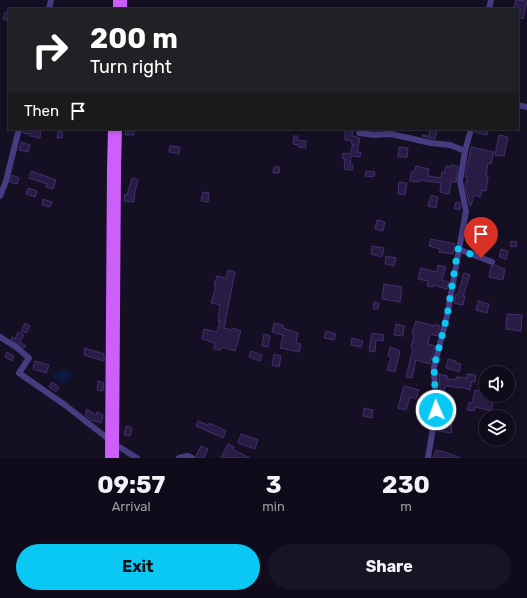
<!DOCTYPE html>
<style>
body{margin:0;font-family:Rubik,sans-serif;background:#191424;color:#f1f3f6;height:100vh;display:flex;flex-direction:column;font-size:15px;white-space:nowrap}
*{box-sizing:border-box;margin:0}
p{font-size:13px;color:#9c9ba3}
.icon{flex:none;width:22px;height:22px;fill:none;stroke:currentColor;stroke-width:2;stroke-linecap:round;stroke-linejoin:round}
.map{position:relative;height:458px;overflow:hidden}
.sheet{display:flex;flex-direction:column;background:#100b1b;flex:1}
.sheet>*{flex:none}
.hud{position:absolute;left:8px;top:8px;width:511px;height:122px;border-radius:0px;box-shadow:0 2px 6px #0003,0 0 0 1px #302b3a;background:#202124;color:#fff;overflow:hidden}
.tools{position:absolute;left:479px;top:366px;display:grid;gap:8px}
.tools a{display:grid;place-items:center;width:36px;height:36px;border-radius:50%;background:#100b1b;box-shadow:0 2px 6px #0003,0 0 0 1px #302b3a;font-size:20px}
.pin{position:absolute;display:grid;place-items:center;width:34px;height:34px;color:#fff;margin:-41px -17px;border-radius:50% 50% 50% 0;rotate:-45deg;box-shadow:0 0 4px #0007}
.pin .icon{rotate:45deg}
.me{position:absolute;width:44px;margin:-22px;rotate:358deg;stroke-linejoin:round;filter:drop-shadow(0 0 3px #0008)}
.turn{display:flex;align-items:center;gap:14px;height:84px;padding:0 16px;font-size:18px}
.turn .icon{width:52px;height:52px;stroke-width:2.5}
.turn b{display:block;font-size:28px;line-height:34px}
.then{display:flex;align-items:center;height:38px;padding:0 16px;background:#0003;gap:8px;font-size:15px}
.eta{display:flex;justify-content:space-evenly;align-items:center;height:68px;text-align:center}
.eta b{font-size:24px;font-weight:700;line-height:28px}
.action{display:flex;gap:8px;margin-top:auto;padding:8px 16px}
.action a{flex:1;height:46px;border-radius:24px;background:#09c8f4;color:#111;font-size:16px;font-weight:700;line-height:46px;text-align:center}
.action a+a{background:#191424;color:#f1f3f6}
.map>svg:first-child{display:block}
.water{fill:#0c1a41}
.building{fill:#281c44;stroke:#422f6f}
.lines{fill:none;stroke-linecap:round;stroke-linejoin:round}
.minor{stroke:#453c81;stroke-width:6}
.major{stroke:#cd5ff9;stroke-width:8}
.route{stroke:#09c8f4;stroke-width:7;stroke-dasharray:0 12.6}
</style>
<div class="map">
<svg width="527" height="458" viewBox="0 0 527 458">
<rect width="100%" height="100%" fill="#150f24"/>
<path class="water" d="M61,369h5l5,4 -1,5 -6,5h-3l-7,-5v-4z"/>
<path class="building" d="M516,0l11,1 -4,18 -5,-2 3,-8 -7,-2z
M5,12l4,1 -2,7 -4,-1z
M23,129l18,1 -1,8 -10,-2 1,-2 -8,-1z
M126,129h8v6h-9z
M345,129l8,2 -1,5 8,2 -3,14h4l-1,5 -9,-1 -1,9h3l-1,5 -8,-1 1,-10 -3,-1 1,-5 7,1 3,-10h-2l1,-3 -7,-1z
M430,129h7l-2,10 -13,-3v-1l7,1z
M475,129l13,1 -1,5 -12,-3z
M58,131l5,1 -1,6h-5z
M499,135l9,2 -4,19 -9,-1z
M294,136h4l-1,4 9,1v7l-8,-1v-2l-5,-1z
M21,142l9,3 -2,7 -9,-2z
M170,146l10,1 -1,7 -10,-2z
M399,147l9,1 -1,9h-9z
M471,147l23,5 -3,12 -3,-1 -2,13h2l-2,15 -4,-1 -2,7 -6,-2 -3,11h-1l-5,-21 3,-8h-3z
M451,165l7,1 -2,16h-5l-2,12 -9,-2 1,-9 -22,-3v2l-9,-1 1,-9h3l2,-6 13,3 -1,7 13,2 1,-6 2,1 2,-7 5,1z
M274,167h6l-1,6h-6z
M31,171l25,9 -3,9 -7,-2 1,-3 -18,-6z
M366,171l9,1 -1,5 -9,-1z
M12,175l7,3 -2,6 -7,-2z
M132,178l6,2 -3,11 -1,11 -10,-1 1,-7 2,1z
M399,182l8,1 -2,12 -7,-1z
M28,188l9,3 -2,6 -9,-3z
M203,192l6,1 -1,9 -7,-1z
M431,195l7,2 -2,11 -8,-2z
M43,199l9,3 -2,5 -8,-2z
M456,202l4,1v7l-6,-2z
M377,220l8,2 -2,9 -8,-2z
M431,239l24,5 -2,10 -14,-2 1,-3 -11,-3z
M511,241l6,1 -1,5 -6,-1z
M372,246l12,2 -2,9 -11,-3z
M501,249l7,2 -2,8 -7,-2z
M386,256l10,2 -2,8 -9,-2z
M438,265l8,2 -4,13 7,2 -2,7 -14,-4v2l-6,-1 1,-5 -10,-2 3,-11 16,4z
M495,265l3,1v1l7,2 -2,11 -14,-3 2,-11z
M228,270l7,2 -11,56 8,2 1,-2 8,3 -6,20 -13,-4 -1,3 -7,-1 1,-6 -13,-4 2,-10 13,3 3,-11h-2l2,-16 -9,-2 5,-17h-2l3,-10 9,2z
M464,273l6,2 -7,21h2l-2,9 -9,-2 2,-9h2z
M384,284l18,3 -2,15 -18,-3z
M478,301l11,3 -2,9 -11,-3z
M374,302l5,1 -1,6h-5z
M507,314l15,1 -1,16 -15,-2z
M416,321l18,5 1,-2 5,2 -3,10 -7,-2 -2,10 7,2 -5,18 -14,-4 -4,18 -6,-1 7,-28 -2,-1 3,-14h-2z
M25,323l5,3 -4,7 -5,-2z
M274,323l9,2v3l15,5 -2,10 5,1 -2,8 -19,-4 3,-13 -11,-3z
M396,324l8,2 -1,10 -9,-1z
M326,331l10,3 -2,6 -10,-2z
M18,332l6,3 -4,7 6,4 -2,2 -13,-9 1,-2 3,2z
M372,333l12,2 -1,6 -7,-1 -1,12 -6,-1z
M264,334l6,2 -2,11 -6,-1z
M352,338l11,3 -2,6 -10,-2z
M390,347l10,4 -5,21 -8,-2 4,-13 -3,-1z
M85,348l19,6v7l-20,-6z
M251,351l11,4 -2,6 -11,-4z
M7,352l7,4 -2,5 -7,-4z
M274,354l7,2 -2,11 -7,-2z
M448,359l8,2v2l5,1 -2,8 -13,-4z
M35,361l14,4 -3,8 -13,-4z
M439,374l8,2v3l9,1v-3l11,1v-4l9,1 -1,7 -3,-1 -2,9 -6,-2 -19,-2 -1,6 -4,-1z
M98,381l6,2 -1,8 -6,-1z
M52,382l7,5 -3,5 -7,-5z
M404,386l15,4 -3,9 -6,-2 -4,13 -8,-2z
M475,390l11,2v3h9l-4,16 -16,-4 -1,4 -7,-1 2,-7h3z
M440,396l13,2 -1,8 -12,-1z
M364,408l9,2 -1,8 -9,-2z
M87,409l9,6 1,-3 6,3 -2,8 -10,-3 -6,-5z
M198,421l10,4 1,-2 17,8 -3,7 -27,-12z
M439,423l13,2 -1,8 -13,-2z
M126,426l6,2 -2,8 -6,-1z
M241,434l17,6 -3,9 -17,-6z
M228,444l6,3 -1,3 17,8h-29z
M201,446l7,3 -4,9h-8v-2z
M436,450l9,2 15,6h-27z"/>
<g class="lines">
<path class="minor" d="M49,9l2,-9
M489,9l2,-9
M518,105l9,2
M359,133l15,2 17,-1 40,9 19,2 15,6
M0,196l6,-15 13,-52
M458,249l34,13
M0,337l16,10 13,11 -10,15 46,32 51,40 21,13
M179,458l9,-2 4,2
M428,458l8,-48 -2,-43 13,-51 19,-105 -6,-30 5,-30 6,-22"/>
<path class="major" d="M117,9v-9
M123,9v-9
M109,458l2,-290 1,-39
M115,458l2,-290 1,-39"/>
</g>
<g class="lines">
<path class="route" d="M436,410l-2,-43 13,-51 11,-67 23,9"/>
</g>
</svg>
<div class="tools">
<a><svg class="icon" aria-label="sound" viewBox="0 0 24 24"><path d="M4 9h4l5-4v14l-5-4H4zM17 9q2 3 0 6"/></svg></a>
<a><svg class="icon" aria-label="layers" viewBox="0 0 24 24"><path d="M12 4l9 5-9 5-9-5zM3 14l9 5 9-5"/></svg></a>
</div>
<div class="pin" style="left:481px;top:258px;background:#d93025"><svg class="icon" aria-label="arrive" viewBox="0 0 24 24"><path d="M6 21V4h12l-3 4 3 4H6"/></svg></div>
<svg class="me" style="left:436px;top:410px" viewBox="-20 -20 40 40"><circle r="17" fill="#09c8f4" stroke="#fff" stroke-width="3"/><path d="M0-11L8 9 0 5-8 9z" fill="#fff"/></svg>
<div class="hud">
<div class="turn"><svg class="icon" aria-label="right" viewBox="0 0 24 24"><path d="M7 20v-9h11M14 6l5 5-5 5"/></svg><div><b>200 m</b>Turn right</div></div>
<div class="then">Then<svg class="icon" aria-label="arrive" viewBox="0 0 24 24"><path d="M6 21V4h12l-3 4 3 4H6"/></svg></div>
</div>
</div>
<section class="sheet">
<div class="eta">
<div><b>09:57</b><p>Arrival</p></div>
<div><b>3</b><p>min</p></div>
<div><b>230</b><p>m</p></div>
</div>
<div class="action"><a>Exit</a><a>Share</a></div>
</section>
